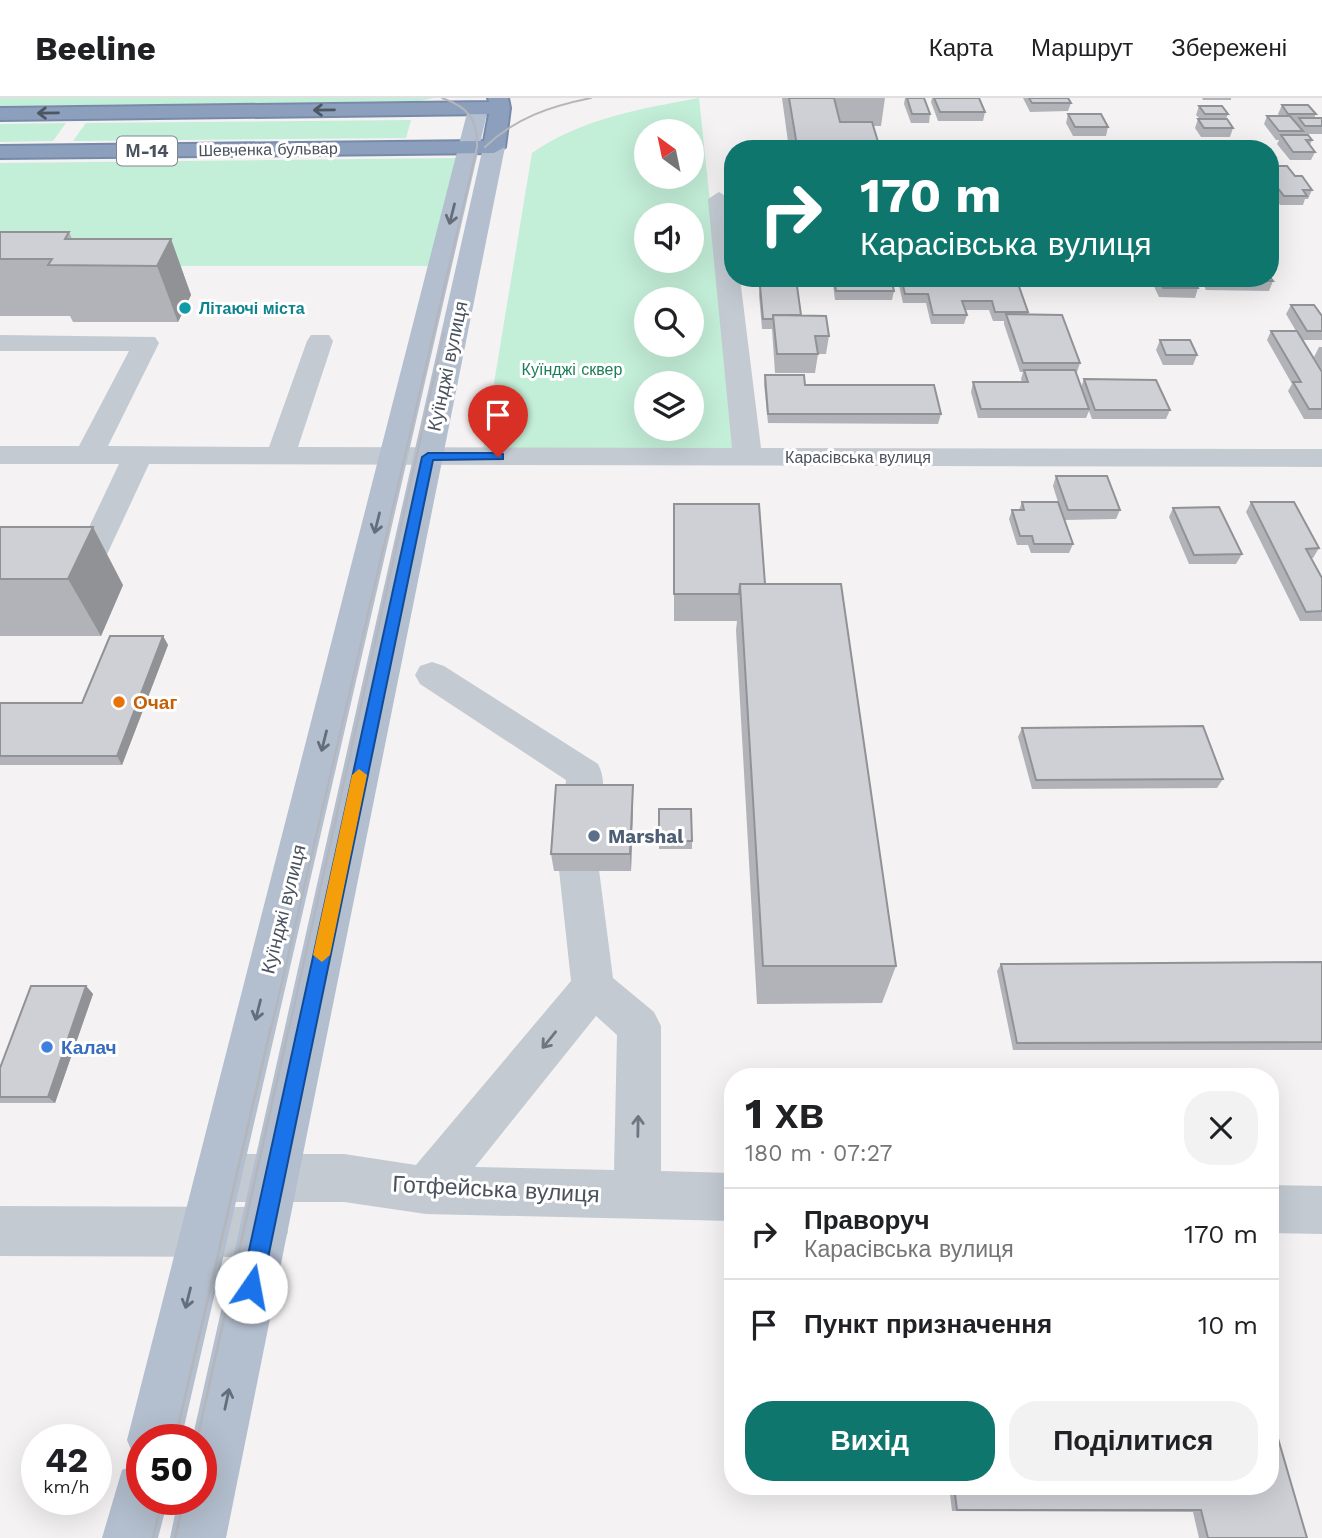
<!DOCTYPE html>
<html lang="uk">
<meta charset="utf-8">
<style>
body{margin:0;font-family:"Work Sans",sans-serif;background:#f2f2f2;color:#202124;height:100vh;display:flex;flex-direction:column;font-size:26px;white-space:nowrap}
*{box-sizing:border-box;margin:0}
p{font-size:23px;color:#757577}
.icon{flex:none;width:38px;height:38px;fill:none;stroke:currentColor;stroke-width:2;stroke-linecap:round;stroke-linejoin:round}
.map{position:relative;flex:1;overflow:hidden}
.sheet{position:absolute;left:724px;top:970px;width:555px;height:427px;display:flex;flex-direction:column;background:#fff;border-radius:28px;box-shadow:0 7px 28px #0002}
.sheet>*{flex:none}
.top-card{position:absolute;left:724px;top:42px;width:555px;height:147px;border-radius:28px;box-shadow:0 7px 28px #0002;background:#0f766e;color:#fff;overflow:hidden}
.needle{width:46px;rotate:327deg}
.tools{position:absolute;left:634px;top:21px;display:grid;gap:14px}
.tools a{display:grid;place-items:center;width:70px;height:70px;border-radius:50%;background:#fff;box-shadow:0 7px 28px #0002;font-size:35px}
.speed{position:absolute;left:21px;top:1326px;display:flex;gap:14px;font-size:35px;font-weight:700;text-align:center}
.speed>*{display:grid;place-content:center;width:91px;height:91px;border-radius:50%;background:#fff;box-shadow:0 7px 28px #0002;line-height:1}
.speed small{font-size:18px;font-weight:400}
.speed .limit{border:10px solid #d22;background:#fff;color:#111}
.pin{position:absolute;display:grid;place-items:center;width:60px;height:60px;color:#fff;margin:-72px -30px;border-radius:50% 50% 50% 0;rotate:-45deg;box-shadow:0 0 7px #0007}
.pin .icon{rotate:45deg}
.me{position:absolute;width:77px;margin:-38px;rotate:12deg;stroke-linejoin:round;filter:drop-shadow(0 0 5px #0008)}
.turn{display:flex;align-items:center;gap:24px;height:147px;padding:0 21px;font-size:32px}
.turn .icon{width:91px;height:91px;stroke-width:2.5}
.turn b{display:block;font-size:49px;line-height:60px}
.round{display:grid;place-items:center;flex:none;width:74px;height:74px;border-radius:28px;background:#f2f2f2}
.summary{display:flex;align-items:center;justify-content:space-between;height:119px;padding:0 21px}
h1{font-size:42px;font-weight:700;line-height:52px}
.button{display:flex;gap:14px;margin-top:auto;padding:14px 21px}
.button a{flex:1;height:80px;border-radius:28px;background:#0f766e;color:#fff;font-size:28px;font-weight:700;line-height:80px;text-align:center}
.button a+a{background:#f2f2f2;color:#202124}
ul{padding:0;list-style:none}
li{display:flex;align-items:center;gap:21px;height:91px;padding:0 21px;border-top:2px solid #e0e0e0}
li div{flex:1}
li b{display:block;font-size:26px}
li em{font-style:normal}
header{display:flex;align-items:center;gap:42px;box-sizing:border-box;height:98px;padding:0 35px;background:#fff;border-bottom:2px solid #e0e0e0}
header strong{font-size:33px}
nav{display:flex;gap:38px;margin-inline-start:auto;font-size:24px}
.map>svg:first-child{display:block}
.green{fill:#c3eed8;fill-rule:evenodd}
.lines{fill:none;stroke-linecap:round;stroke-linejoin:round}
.highway-casing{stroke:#778aa9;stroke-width:4}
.minor{fill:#c3cad2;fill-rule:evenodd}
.major{fill:#b3bece;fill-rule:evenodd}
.highway{fill:#8c9fbd;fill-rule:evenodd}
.tram-far1{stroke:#b4b6bb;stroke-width:2}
.tram{stroke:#b4b6bb;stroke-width:2.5}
.wall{fill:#b2b3b8}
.shaded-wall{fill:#919296}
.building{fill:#cfd0d6;stroke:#919296;stroke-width:2}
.oneway{stroke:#4d5663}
.oneway2{stroke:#646d7a}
.oneway3{stroke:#6e7681}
.route{fill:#1a73e8;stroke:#114b97;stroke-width:2}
.slow{fill:#f59e0b}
.culture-dot{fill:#0f9aa8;stroke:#fff;stroke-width:2.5}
.food-dot{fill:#e8710a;stroke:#fff;stroke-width:2.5}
.service-dot{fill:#5c6f8a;stroke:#fff;stroke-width:2.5}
.shop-dot{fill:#3f7fe0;stroke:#fff;stroke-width:2.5}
.labels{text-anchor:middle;stroke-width:6;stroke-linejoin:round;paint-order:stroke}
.far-street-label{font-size:16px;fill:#4a525e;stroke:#fff}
.far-culture-label{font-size:16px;font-weight:bold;fill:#0d838f;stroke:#fff;text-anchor:start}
.far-park-label{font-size:16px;fill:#1c7e58;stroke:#fff}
.shield{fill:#fff;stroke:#80868e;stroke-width:2}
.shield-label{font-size:18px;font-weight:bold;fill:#4a525e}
.street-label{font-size:19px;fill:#4a525e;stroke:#fff}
.food-label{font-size:19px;font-weight:bold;fill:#c56008;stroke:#fff;text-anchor:start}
.service-label{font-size:19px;font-weight:bold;fill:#4e5e75;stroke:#fff;text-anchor:start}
.shop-label{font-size:19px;font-weight:bold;fill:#366cbe;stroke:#fff;text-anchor:start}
.near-street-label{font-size:23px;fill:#4a525e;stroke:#fff}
</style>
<header>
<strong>Beeline</strong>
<nav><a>Карта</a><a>Маршрут</a><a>Збережені</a></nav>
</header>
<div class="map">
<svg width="1322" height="1440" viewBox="0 0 1322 1440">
<rect width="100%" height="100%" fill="#f4f2f2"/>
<path class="green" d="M0,0h434l-14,3 -420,5z
M699,0l37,352h-253l49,-297c51,-35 108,-44 167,-55zM646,33h45v46h-45zM646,117h45v46h-45zM646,201h45v46h-45zM646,285h45v46h-45z
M411,22l-5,18 -333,3 13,-18z
M66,25l-13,18 -53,1v-18z
M458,60l-27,108h-431v-103z"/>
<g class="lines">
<g class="highway-casing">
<path id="highway" d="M488,0h20l2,10 -5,39 -11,6 -494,5v-12l484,-5 5,-27 -489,6v-12l489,-6z"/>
</g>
<path class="minor" d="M719,94l11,7 3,79h7l21,170 561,1v18l-1173,-3 -46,99 -11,3h-92v-22h81l38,-80h-119v-18h79l50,-95h-129v-16l155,2 4,6 -51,103 161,1 38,-106 4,-6h18l4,6 -35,106 434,1 -24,-249z
M432,564l12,4 154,98c8,15 6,33 -2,49l-13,4 -13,-4 -6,-11 2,-22 -146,-96 -5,-9 5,-9z
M579,755l14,5 6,12 14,108 41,34 7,14v145l72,2v48l-307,-7 -82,-12h-126l-17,-7 -7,-17 7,-17 17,-7h126l72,11 155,-184 -12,-111 6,-12zM596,918l21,19 -3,135 -139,-3z
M1270,1087l52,1v48l-52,-1z
M0,1108l263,1 17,8 8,17 -8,17 -17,8 -263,-1z"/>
<path class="major" d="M478,5l10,6 -307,1331h-39v22l-7,-3 -8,-19 341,-1331z
M494,43l11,6 -279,1391h-56l8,-38h23v-60h-9l291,-1293z
M142,1364v38h26l-10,38h-56l20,-68z"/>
<use href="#highway" class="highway"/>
<path class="tram-far1" d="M485,49c30,-29 66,-41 106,-49
M271,931l206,-882c1,-28 -9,-40 -35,-49
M289,931l155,-696"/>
<path class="tram" d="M175,1342l96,-413
M197,1342l92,-413
M153,1440l9,-38
M175,1440l9,-38"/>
</g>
<path class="wall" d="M782,0h103l-4,28h-8l6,19 -1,4h-89z
M905,0h19l6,16 -1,9h-18l-7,-19z
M932,0h47l6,14 -2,9h-45l-7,-19z
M1023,0h45l3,5 -3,8 -38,1z
M1202,0h29v2h-28z
M1282,7l34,9 -2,4h8v16h-21l11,6 -2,5 5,7 -4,8h-21l-13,-16 2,-4h-3l-12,-16 3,-8h12l-1,-2z
M1199,8l29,8 -2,5 7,9 -3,9h-29l-6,-9 3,-9h2l-4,-4z
M1068,16l40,13 -2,9h-33l-7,-13z
M1270,68l25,10 17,14 -4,9h-3l-2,6h-23l-10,-13z
M0,134h69l3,7h99l20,56 -13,27h-105l-3,-6h-70z
M832,180h59l3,13 -2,9h-57z
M899,180h117l12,34v2l52,49 -3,9h-1l5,15 3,-8 86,31 -4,9h-74l-3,-8 -3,7h-108l-7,-26 2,-10h49l-1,-3 2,-7h-3l-16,-48v-3h-11l-4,-11h-24l2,5 -3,9h-33l-5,-21h-23l-5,-22z
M1150,180h43l5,10 -3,10 -36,-1z
M1200,180h70l3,3 -4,10 -63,-1z
M760,188l69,50 -3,18h-8l-3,19h-40l-3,-44h-10l-3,-34z
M1291,207l31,11v24h-19l19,32v47h-18l-16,-28 4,-7 -25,-44 4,-9h25l-10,-17z
M1160,242l37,15 -4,10h-30l-7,-15z
M1319,249h3v23l-8,-13z
M765,277l40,10 136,29 -3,10 -170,-1 -4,-39z
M1056,378l64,34 -4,9 -52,1 9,24 -4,9h-38l-3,-8h-11l-8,-26 3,-9h7l3,-8h36l-5,-16z
M1251,404l68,46 -6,10h-2l11,20v43h-22l-54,-109z
M674,406l91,80 131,382 -14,37 -125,1 -21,-374 1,-9h-63z
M1173,410l69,46 -6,10h-47l-20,-47z
M0,429l123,58 -22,51h-101z
M163,538l5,9 -46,120h-122v-62h82z
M1022,630l201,51 -6,9 -185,1 -14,-52z
M633,704l-2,69h-77l-3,-17z
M659,711l33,32v8h-33z
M1322,864v88h-309l-16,-79 4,-7z
M86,888l7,8 -38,109h-55v-35z
M949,1388h321l37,52h-108l-6,-26 -241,-1z"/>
<path class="shaded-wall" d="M171,141l20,56 -13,27 -21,-56z
M93,429l30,58 -22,51 -33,-57z
M163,538l5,9 -46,120 -5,-9z
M633,687v17l-2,69 -1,-17z
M86,888l7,8 -38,109 -7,-6z"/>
<path class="building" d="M789,0h45l6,24h32l7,23 -82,1z
M907,0h17l6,16h-18z
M934,0h45l6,14h-45z
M1029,0h39l3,5h-39z
M1282,7h26l8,9h-28z
M1199,8h23l6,8h-23z
M1068,16h33l7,13h-33z
M1267,18h23l13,15h-24z
M1299,20h23v8h-17z
M1198,21h29l6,9h-29z
M1281,37h27l4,5h-6l9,12h-22z
M1177,47h72l2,4h-72z
M1270,68h17l8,10h7l10,14h-9l4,6h-23l-14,-18z
M0,134h69l-4,7h106l-14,27 -109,-1 4,-6h-52z
M1270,179l3,4h-63l-1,-3h61z
M834,180h57l3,13h-58z
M901,180h115l12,34h-33l-3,-11h-30l5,14h-34l-5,-21h-23z
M1158,180h35l5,10h-35z
M760,188h37l4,29h-28v4h-10z
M1291,207h23l8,11v15h-15z
M1006,216l56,1 18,48h-57z
M773,217l53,1 3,20h-14l3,18h-41z
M1271,233h26l25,41v37h-13l-16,-27h8z
M1160,242h30l7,15h-31z
M1024,272h51l14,39h-108l-8,-27h55z
M765,277h39l1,10h129l7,29h-173z
M1084,281l72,1 14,30h-75z
M1056,378h51l13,34h-52z
M1022,404h36l15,42h-39l-2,-8h-12l-8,-26h12z
M1251,404h43l25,46 -13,1 16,29v33l-16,1z
M674,406h85l6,80h-25l-1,10h-65z
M1219,409l23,47 -48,1 -21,-47z
M0,429h93l-25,52h-68z
M740,486h101l55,382h-133z
M110,538h53l-46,120h-117v-53h82z
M1203,628l20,53 -187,1 -14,-52z
M556,687h77l-3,69h-79z
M659,711h32l1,32h-33z
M1322,864v80l-305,1 -16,-79z
M31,888h55l-38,111h-48v-29z
M1270,1313l37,127h-99l-7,-28h-244l-3,-24h316z"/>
<defs><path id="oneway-shaft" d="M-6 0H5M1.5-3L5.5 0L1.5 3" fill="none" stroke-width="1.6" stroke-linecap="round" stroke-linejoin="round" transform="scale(1.75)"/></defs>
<g class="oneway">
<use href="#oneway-shaft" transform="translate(324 12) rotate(179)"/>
<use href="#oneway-shaft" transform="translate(48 15) rotate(179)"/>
</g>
<g class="oneway2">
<use href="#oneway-shaft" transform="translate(452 116) rotate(104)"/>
<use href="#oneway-shaft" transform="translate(377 425) rotate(104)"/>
<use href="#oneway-shaft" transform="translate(324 643) rotate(104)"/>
<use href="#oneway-shaft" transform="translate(258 912) rotate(104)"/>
<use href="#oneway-shaft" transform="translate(188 1200) rotate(104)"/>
<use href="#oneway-shaft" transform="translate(227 1301) rotate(-78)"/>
</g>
<g class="oneway3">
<use href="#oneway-shaft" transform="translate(549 942) rotate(129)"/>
<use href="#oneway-shaft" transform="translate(638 1028) rotate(-89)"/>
</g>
<path class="route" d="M498,355l5,1v5l-70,1 -171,827 -3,8 -8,3 -7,-3 -3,-8 181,-830 6,-4z"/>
<path class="slow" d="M359,671l8,6 -37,180 -8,7 -9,-7 39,-180z"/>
<circle class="culture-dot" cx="185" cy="210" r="7"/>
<circle class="food-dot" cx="119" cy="604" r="7"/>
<circle class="service-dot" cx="594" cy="738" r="7"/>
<circle class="shop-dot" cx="47" cy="949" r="7"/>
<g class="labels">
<g class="far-street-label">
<text transform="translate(268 51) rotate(-1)" y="6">Шевченка бульвар</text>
<text x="858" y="365">Карасівська вулиця</text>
</g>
<g class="far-culture-label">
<text x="199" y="216">Літаючі міста</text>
</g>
<g class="far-park-label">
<text x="572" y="277">Куїнджі сквер</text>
</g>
<rect class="shield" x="117" y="38.5" width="60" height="29" rx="5"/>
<g class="shield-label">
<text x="147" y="59">М-14</text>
</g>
<g class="street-label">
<text transform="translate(447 268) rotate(-78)" y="7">Куїнджі вулиця</text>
<text transform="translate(283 811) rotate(-76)" y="7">Куїнджі вулиця</text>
</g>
<g class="food-label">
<text x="133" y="611">Очаг</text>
</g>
<g class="service-label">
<text x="608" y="745">Marshal</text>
</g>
<g class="shop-label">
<text x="61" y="956">Калач</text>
</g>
<g class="near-street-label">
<text transform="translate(496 1091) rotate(3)" y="8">Готфейська вулиця</text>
</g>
</g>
</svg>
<div class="tools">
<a><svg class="needle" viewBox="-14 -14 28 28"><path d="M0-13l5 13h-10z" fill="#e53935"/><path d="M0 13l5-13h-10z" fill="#757577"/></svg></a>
<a><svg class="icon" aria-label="sound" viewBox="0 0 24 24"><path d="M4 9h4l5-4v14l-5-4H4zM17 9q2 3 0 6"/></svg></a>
<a><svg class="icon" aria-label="search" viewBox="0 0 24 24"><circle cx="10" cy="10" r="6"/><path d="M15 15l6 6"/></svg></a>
<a><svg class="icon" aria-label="layers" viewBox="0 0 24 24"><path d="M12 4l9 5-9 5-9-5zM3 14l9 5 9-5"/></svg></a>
</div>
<div class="speed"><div>42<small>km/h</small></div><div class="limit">50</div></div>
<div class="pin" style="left:498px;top:359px;background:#d93025"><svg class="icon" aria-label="arrive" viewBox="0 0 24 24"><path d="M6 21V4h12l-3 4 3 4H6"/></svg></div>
<svg class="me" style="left:251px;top:1189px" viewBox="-20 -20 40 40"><circle r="19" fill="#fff"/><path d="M0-13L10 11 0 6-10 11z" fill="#1a73e8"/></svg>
<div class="top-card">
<div class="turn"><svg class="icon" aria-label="right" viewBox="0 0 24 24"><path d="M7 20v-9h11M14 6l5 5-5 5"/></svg><div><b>170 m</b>Карасівська вулиця</div></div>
</div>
<section class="sheet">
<div class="summary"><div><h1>1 хв</h1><p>180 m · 07:27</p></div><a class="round"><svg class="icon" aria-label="close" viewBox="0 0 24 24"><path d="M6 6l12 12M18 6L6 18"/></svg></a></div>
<ul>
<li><svg class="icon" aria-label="right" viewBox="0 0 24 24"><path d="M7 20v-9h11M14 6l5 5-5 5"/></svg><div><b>Праворуч</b><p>Карасівська вулиця</p></div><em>170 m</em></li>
<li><svg class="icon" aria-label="arrive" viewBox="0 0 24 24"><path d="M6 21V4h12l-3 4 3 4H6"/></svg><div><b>Пункт призначення</b></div><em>10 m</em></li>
</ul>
<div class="button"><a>Вихід</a><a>Поділитися</a></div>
</section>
</div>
